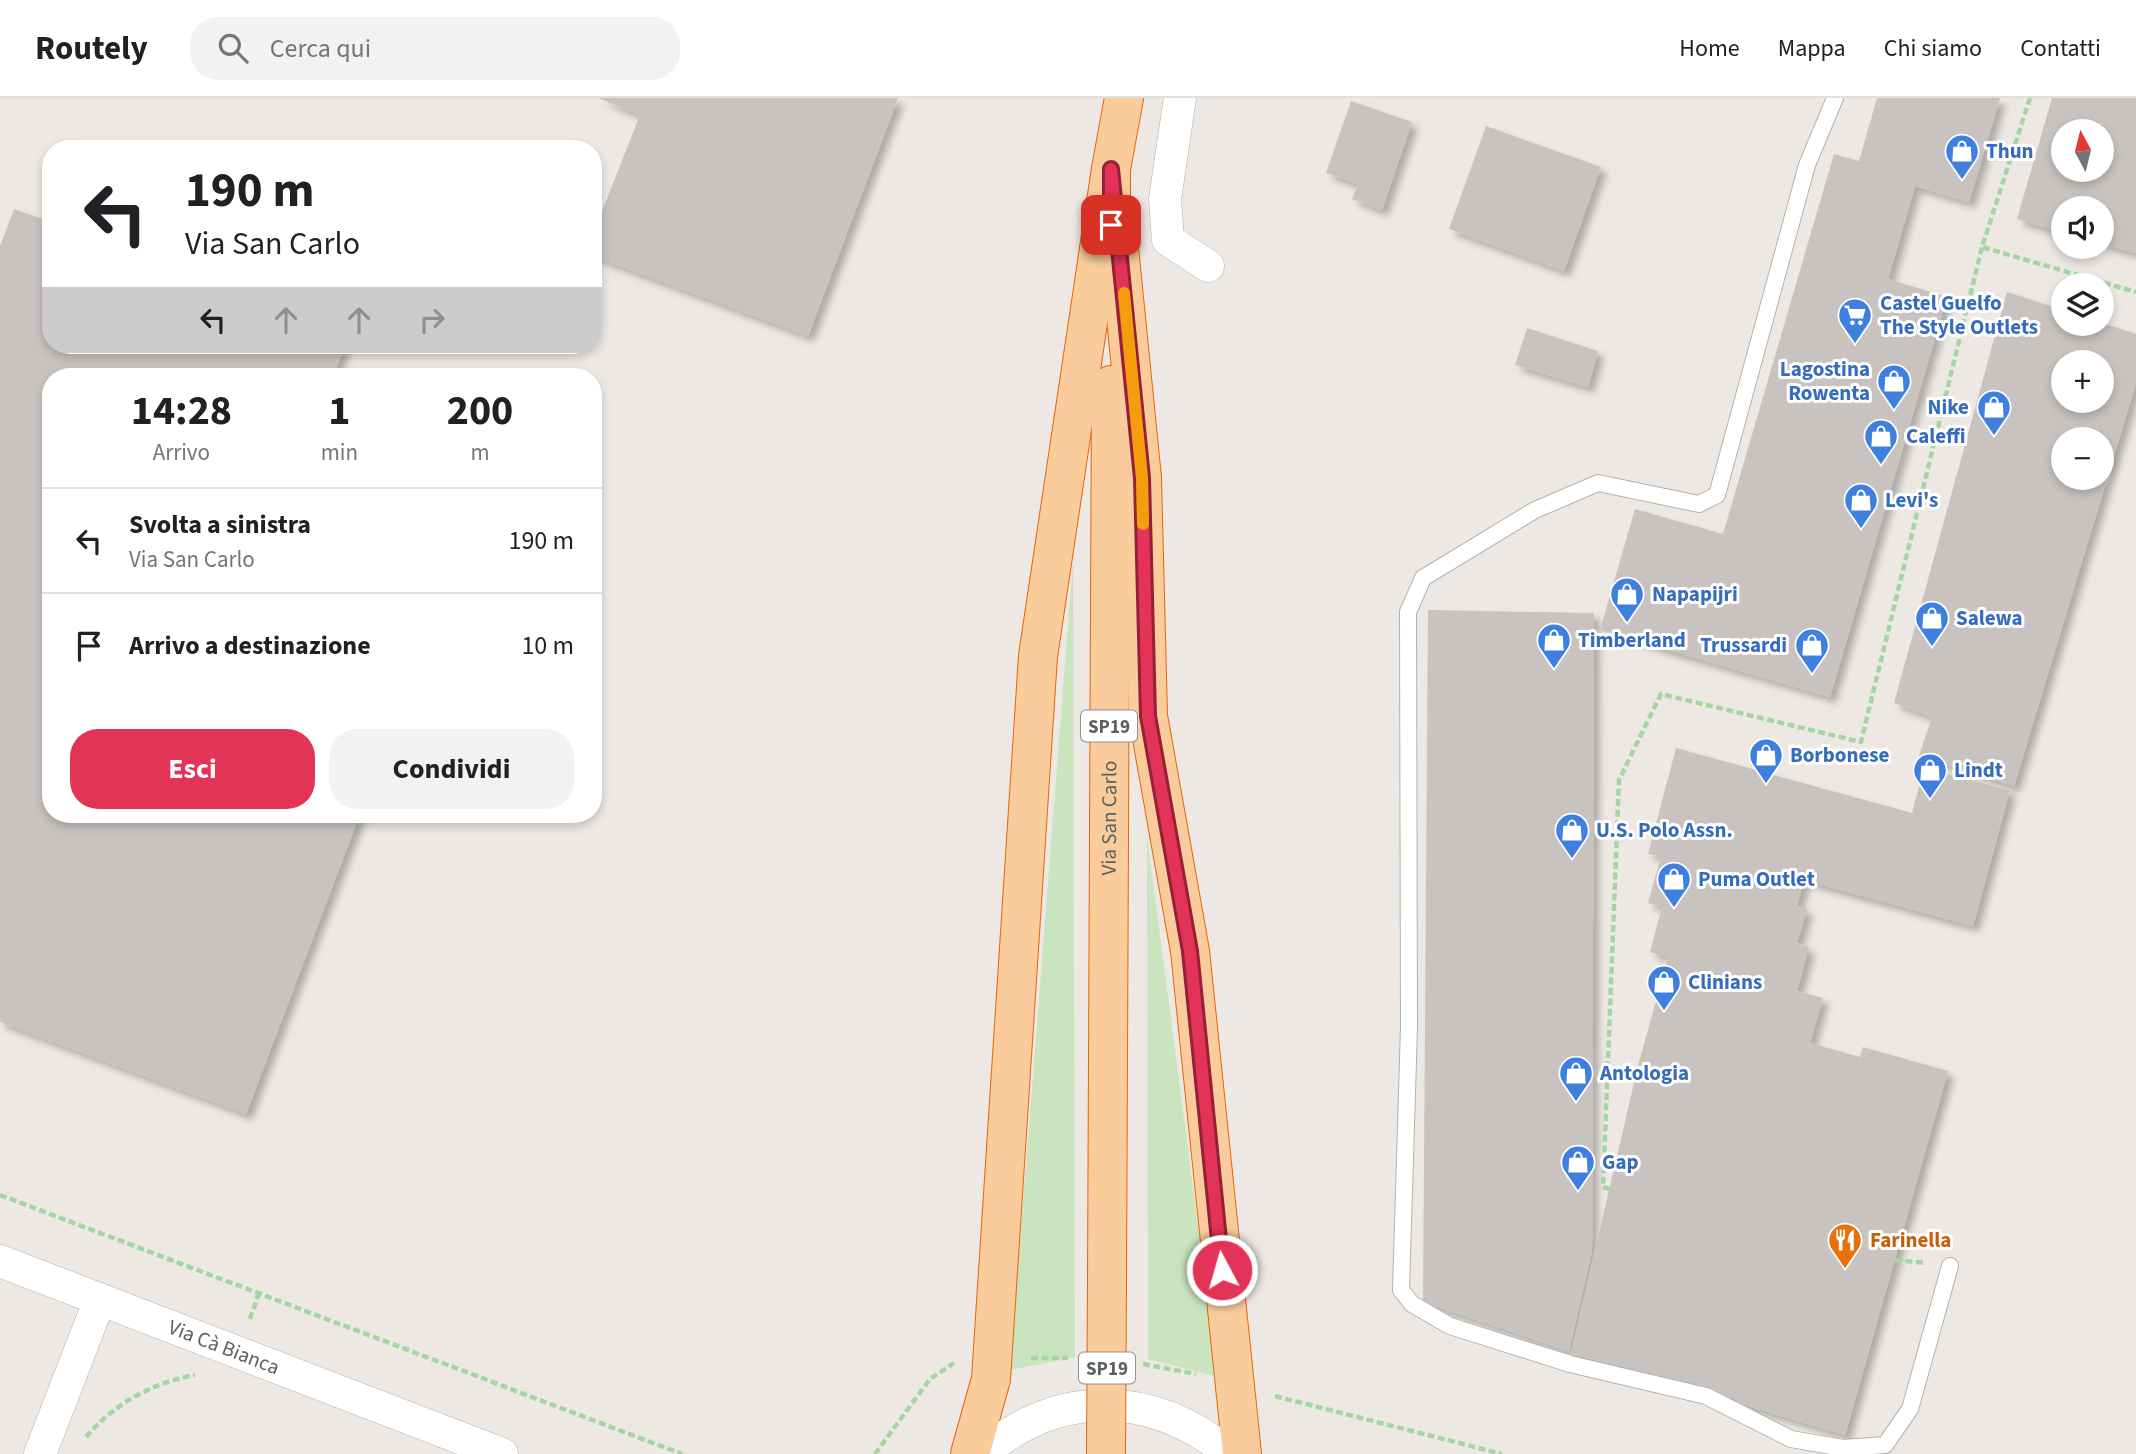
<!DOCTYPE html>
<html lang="it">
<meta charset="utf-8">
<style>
body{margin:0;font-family:"Source Sans 3",sans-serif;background:#f2f2f2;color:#202124;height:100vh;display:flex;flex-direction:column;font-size:26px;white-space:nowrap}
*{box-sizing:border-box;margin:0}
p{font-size:23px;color:#757577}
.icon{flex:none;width:38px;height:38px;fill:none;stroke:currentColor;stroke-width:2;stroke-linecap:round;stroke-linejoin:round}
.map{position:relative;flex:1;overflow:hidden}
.side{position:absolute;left:42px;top:270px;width:560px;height:455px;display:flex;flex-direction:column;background:#fff;border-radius:28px;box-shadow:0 4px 10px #0003}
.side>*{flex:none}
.top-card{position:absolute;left:42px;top:42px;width:560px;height:214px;border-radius:28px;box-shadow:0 4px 10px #0003;background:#fff;color:#202124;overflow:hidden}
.needle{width:46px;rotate:353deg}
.fabs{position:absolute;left:2051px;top:21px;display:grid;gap:14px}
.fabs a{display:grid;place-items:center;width:63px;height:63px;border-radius:50%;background:#fff;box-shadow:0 4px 10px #0003;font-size:35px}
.pin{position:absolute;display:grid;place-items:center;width:60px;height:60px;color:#fff;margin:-30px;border-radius:14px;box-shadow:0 4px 10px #0006}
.me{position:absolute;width:77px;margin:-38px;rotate:354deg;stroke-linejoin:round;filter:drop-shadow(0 0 5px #0008)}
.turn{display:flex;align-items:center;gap:24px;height:147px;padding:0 28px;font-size:32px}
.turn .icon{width:91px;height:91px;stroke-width:2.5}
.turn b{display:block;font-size:49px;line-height:60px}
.lanes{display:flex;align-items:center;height:66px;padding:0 28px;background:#0003;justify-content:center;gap:35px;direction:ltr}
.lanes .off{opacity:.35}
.eta{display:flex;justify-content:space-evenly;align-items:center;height:119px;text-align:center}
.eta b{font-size:42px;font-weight:700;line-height:49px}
.button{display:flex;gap:14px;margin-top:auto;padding:14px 28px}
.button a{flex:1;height:80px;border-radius:28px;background:#e33357;color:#fff;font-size:28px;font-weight:700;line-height:80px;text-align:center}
.button a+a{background:#f2f2f2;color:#202124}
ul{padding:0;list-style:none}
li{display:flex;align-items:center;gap:21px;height:105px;padding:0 28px;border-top:2px solid #e0e0e0}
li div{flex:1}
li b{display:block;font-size:26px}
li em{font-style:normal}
header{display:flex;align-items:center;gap:42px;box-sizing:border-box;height:98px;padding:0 35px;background:#fff;border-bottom:2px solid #e0e0e0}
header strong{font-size:33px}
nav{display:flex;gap:38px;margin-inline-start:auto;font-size:24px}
.search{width:490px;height:63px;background:#f2f2f2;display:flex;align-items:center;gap:18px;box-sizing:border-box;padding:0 24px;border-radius:28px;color:#757577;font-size:26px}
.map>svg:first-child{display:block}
.green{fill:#cae4c0}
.building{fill:#c8c3c0;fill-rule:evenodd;filter:url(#shadow)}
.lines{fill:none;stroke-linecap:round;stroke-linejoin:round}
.service-casing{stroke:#aeb3b5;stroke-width:18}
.minor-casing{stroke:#aeb3b5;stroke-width:33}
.trunk-casing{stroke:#e96308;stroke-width:40}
.path{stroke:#a4d6a3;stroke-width:4.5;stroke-dasharray:7 3.5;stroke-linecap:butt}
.service{stroke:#fff;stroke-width:16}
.minor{stroke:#fff;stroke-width:32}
.trunk{stroke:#facc9c;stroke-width:38}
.trunk-bridge-casing{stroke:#e96308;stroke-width:40;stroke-linecap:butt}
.trunk-bridge{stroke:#facc9c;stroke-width:38}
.route-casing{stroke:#942139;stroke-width:18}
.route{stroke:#e33357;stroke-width:12}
.slow{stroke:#f59e0b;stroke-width:12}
.labels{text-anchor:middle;stroke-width:6;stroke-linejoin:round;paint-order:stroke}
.shield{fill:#fff;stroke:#8c9092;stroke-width:2}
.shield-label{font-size:19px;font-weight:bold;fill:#5b6163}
.shop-label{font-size:21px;font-weight:bold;fill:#366cbe;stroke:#fff;text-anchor:start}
.street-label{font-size:21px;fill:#5b6163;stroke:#fff}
.food-label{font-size:21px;font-weight:bold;fill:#c56008;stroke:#fff;text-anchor:start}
</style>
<header>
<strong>Routely</strong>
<div class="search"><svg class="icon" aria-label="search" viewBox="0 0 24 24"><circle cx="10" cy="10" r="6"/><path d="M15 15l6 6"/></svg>Cerca qui</div>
<nav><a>Home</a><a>Mappa</a><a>Chi siamo</a><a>Contatti</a></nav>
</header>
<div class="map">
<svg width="2136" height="1356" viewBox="0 0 2136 1356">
<defs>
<filter id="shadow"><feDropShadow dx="6" dy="6" stdDeviation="3.5" flood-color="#0004"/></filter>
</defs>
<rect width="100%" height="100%" fill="#ede8e3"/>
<path class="green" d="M1073,463l2,796 -65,13z
M1147,738l71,541 -70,-18z"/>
<path class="building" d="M598,0h300l-90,238 -215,-80v-22l47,-119z
M1877,0h123l-31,104 -54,-16 -27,93 59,18 -117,400 -230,-67 35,-121 88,25 111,-380 25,7z
M2052,0h84v155l-34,-9v-36h-39v25l-46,-14zM2063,33h39v39h-39z
M1351,3l61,21 -30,88 -30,-11 6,-15 -32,-11z
M1486,28l115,41 -37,104 -115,-42z
M14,111l37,13v123h294l-12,31h-282v438h309l-114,300 -246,-92v-776z
M2007,194l56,18v14l39,-1 34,11v49l-122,403 -95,-30 13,-39 -38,-14zM2063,264h39v39h-39zM2063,341h39v39h-39z
M1527,230l71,23 -10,36 -73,-22z
M1428,512l166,3 -2,638 -23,100 -146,-49z
M1676,650l236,65 12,-45 86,22 -37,136 -169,-46 -7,26 10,3 -10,34 12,4 -12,44 26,7 -13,45 50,14 3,-10 85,24 -103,364 -274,-82 67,-287 30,-109 -18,-5 12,-45 -14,-4 13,-46 -13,-3z"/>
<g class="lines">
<g class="service-casing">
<path id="service" d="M1835,0l-28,67 -90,330 -18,9 -101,-21 -63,27 -112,68 -15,34 1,415 -8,263 11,14 38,22 120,38 136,32 85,43 52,9 42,-3 25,-36 40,-143"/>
</g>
<g class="minor-casing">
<g id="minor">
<path d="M1180,0l-15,101 3,41 40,26"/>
<path id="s1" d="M0,1163l502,193"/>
<path d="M40,1356l60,-155"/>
<path d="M982,1356c77,-66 170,-64 248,0"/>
</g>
</g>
<g class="trunk-casing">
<g id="trunk">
<path d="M1111,97v-26l13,-71"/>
<path d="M1117,130l25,250 6,238 42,235 52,503"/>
<path id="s2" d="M1107,1184l4,-897"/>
<path d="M970,1356l21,-75 47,-723 73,-487"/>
</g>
</g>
<path class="path" d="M2030,0l-48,149 154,45
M1610,1091l-7,-2 16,-407 42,-86 200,48 121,-495
M0,1097l682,259
M1895,1162l30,3
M250,1221l9,-26
M1031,1260h37
M1143,1266l53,10
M1275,1298l227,58
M86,1339c29,-34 66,-54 109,-62
M875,1356l55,-75 24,-16"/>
<use href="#service" class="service"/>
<use href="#minor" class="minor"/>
<use href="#trunk" class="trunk"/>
<g class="trunk-bridge-casing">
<path id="trunk-bridge" d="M1106,1356l1,-172"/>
</g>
<use href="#trunk-bridge" class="trunk-bridge"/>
</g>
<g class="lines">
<g class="route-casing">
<path id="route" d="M1111,127v-56l31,309 6,238 42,235 32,319"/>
</g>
<use href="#route" class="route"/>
<path class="slow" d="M1124,195l18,185 1,46"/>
</g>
<defs>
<g id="shop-pin" transform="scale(1.75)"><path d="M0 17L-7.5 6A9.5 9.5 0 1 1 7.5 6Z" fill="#3f7fe0" stroke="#fff"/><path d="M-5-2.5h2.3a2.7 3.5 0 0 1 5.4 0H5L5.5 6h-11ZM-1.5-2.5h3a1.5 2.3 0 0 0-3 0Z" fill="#fff"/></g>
<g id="supermarket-pin" transform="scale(1.75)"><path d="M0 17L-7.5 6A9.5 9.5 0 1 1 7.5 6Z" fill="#3f7fe0" stroke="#fff"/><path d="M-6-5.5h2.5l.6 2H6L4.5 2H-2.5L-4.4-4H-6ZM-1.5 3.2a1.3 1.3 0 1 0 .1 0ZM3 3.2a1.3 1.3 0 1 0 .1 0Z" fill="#fff"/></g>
<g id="restaurant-pin" transform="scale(1.75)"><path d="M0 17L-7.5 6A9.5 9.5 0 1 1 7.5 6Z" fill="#e8710a" stroke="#fff"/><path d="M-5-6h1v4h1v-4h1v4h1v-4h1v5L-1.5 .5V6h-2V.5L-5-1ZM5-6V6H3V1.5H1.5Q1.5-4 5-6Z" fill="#fff"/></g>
</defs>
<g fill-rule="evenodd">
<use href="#shop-pin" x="1962" y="53"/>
<use href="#supermarket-pin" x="1855" y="217"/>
<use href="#shop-pin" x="1894" y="283"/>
<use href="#shop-pin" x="1994" y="309"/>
<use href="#shop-pin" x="1881" y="338"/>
<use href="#shop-pin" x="1861" y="402"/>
<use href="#shop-pin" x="1627" y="496"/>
<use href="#shop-pin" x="1932" y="520"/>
<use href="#shop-pin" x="1554" y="542"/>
<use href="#shop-pin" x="1812" y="547"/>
<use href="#shop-pin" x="1766" y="657"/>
<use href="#shop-pin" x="1930" y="672"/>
<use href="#shop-pin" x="1572" y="732"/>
<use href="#shop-pin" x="1674" y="781"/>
<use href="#shop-pin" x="1664" y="884"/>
<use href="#shop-pin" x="1576" y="975"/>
<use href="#shop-pin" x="1578" y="1064"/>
<use href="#restaurant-pin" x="1845" y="1142"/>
</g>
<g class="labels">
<g class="shield">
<rect x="1081" y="612.5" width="56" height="31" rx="5"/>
<rect x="1079" y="1254.5" width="56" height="31" rx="5"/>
</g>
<g class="shield-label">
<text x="1109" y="635">SP19</text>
<text x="1107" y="1277">SP19</text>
</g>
<g class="shop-label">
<text x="1986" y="60">Thun</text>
<text x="1880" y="212">Castel Guelfo<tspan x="1880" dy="24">The Style Outlets</tspan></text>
<text x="1870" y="278" text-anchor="end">Lagostina<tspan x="1870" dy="24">Rowenta</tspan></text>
<text x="1969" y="316" text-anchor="end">Nike</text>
<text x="1906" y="345">Caleffi</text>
<text x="1885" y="409">Levi's</text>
<text x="1652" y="503">Napapijri</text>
<text x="1956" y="527">Salewa</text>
<text x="1578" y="549">Timberland</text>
<text x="1787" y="554" text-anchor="end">Trussardi</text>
<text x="1790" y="664">Borbonese</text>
<text x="1954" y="679">Lindt</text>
<text x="1596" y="739">U.S. Polo Assn.</text>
<text x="1698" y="788">Puma Outlet</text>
<text x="1688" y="891">Clinians</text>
<text x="1600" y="982">Antologia</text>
<text x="1602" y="1071">Gap</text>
</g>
<g class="street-label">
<text dy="7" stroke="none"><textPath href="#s2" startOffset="464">Via San Carlo</textPath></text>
<text dy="7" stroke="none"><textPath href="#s1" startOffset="240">Via Cà Bianca</textPath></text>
</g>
<g class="food-label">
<text x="1870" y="1149">Farinella</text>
</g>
</g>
</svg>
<div class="fabs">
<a><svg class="needle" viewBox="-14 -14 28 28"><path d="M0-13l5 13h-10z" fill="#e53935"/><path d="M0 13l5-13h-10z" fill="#757577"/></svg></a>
<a><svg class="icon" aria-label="sound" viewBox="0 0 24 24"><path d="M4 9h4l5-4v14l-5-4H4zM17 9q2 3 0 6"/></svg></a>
<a><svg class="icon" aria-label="layers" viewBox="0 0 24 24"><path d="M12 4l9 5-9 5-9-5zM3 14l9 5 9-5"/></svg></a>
<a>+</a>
<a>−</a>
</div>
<div class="pin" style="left:1111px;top:127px;background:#d93025"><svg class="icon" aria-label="arrive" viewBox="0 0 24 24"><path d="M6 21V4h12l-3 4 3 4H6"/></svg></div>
<svg class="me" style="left:1222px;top:1172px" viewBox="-20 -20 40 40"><circle r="17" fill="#e33357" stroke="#fff" stroke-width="3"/><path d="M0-11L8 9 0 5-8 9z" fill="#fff"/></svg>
<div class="top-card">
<div class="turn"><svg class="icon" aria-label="left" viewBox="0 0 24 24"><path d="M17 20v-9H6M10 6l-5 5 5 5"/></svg><div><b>190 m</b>Via San Carlo</div></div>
<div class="lanes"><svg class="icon" aria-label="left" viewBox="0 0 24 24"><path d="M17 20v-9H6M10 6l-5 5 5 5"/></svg><svg class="icon off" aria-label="ahead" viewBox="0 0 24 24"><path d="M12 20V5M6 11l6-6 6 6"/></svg><svg class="icon off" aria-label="ahead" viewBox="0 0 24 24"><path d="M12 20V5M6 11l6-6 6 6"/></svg><svg class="icon off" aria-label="right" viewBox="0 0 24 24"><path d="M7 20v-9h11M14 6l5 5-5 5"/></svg></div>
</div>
<section class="side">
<div class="eta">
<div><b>14:28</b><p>Arrivo</p></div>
<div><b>1</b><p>min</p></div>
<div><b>200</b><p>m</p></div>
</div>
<ul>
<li><svg class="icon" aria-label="left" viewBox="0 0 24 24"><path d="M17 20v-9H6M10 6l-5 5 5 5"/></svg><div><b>Svolta a sinistra</b><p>Via San Carlo</p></div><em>190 m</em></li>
<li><svg class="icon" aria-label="arrive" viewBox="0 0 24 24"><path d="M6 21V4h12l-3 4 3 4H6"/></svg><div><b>Arrivo a destinazione</b></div><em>10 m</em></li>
</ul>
<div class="button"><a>Esci</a><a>Condividi</a></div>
</section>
</div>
